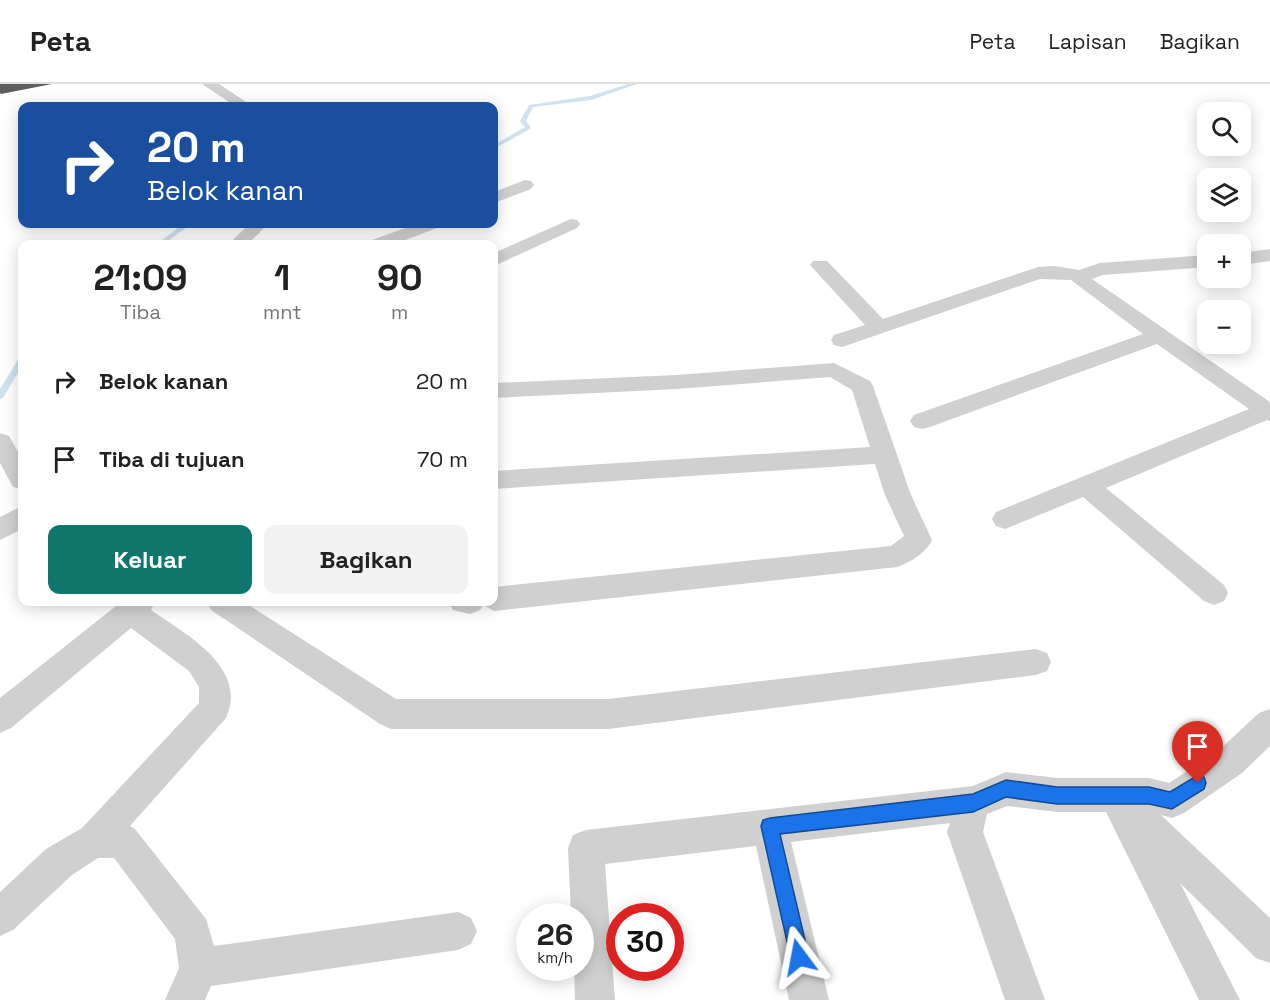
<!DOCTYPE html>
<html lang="id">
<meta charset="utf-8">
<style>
body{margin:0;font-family:"Space Grotesk",sans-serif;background:#f2f2f2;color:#222;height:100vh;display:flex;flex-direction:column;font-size:22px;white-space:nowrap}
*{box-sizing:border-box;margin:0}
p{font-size:20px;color:#767676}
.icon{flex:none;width:33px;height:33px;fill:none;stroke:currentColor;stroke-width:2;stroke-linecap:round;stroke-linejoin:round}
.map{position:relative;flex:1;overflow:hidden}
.sheet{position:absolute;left:18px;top:156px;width:480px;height:366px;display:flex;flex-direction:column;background:#fff;border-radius:12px;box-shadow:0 3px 15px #0003}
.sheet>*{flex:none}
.top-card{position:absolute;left:18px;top:18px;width:480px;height:126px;border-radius:12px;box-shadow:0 3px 15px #0003;background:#1a4fa0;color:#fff;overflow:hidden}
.buttons{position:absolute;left:1197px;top:18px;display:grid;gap:12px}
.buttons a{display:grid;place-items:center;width:54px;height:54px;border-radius:12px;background:#fff;box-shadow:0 3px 15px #0003;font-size:30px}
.speed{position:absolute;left:516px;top:819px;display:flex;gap:12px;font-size:30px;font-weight:700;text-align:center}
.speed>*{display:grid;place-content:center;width:78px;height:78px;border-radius:50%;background:#fff;box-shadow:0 3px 15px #0003;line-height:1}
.speed small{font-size:15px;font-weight:400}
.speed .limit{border:9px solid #d22;background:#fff;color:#111}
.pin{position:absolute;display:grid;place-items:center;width:51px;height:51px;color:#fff;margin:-62px -26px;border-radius:50% 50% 50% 0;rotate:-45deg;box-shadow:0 0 6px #0007}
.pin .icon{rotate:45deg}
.me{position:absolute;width:66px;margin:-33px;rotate:347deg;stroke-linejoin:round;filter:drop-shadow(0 0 4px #0008)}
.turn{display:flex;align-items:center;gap:21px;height:126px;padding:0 30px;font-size:27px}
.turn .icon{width:78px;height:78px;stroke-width:2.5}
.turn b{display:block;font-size:42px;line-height:51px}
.eta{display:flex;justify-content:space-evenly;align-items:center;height:102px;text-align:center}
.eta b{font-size:36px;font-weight:700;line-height:42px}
.primary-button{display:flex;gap:12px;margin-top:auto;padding:12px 30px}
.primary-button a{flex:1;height:69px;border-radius:12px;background:#0f766e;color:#fff;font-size:24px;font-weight:700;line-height:69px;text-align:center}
.primary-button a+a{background:#f2f2f2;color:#222}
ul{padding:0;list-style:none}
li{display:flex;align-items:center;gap:18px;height:78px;padding:0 30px}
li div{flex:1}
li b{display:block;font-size:22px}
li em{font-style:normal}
header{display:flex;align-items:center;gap:36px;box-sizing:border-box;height:84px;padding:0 30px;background:#fff;border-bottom:2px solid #e0e0e0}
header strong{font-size:28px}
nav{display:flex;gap:33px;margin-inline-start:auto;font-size:21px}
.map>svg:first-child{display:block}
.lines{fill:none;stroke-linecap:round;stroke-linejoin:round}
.stream{fill:#cfe2ee;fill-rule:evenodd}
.street{fill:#d0d0d0;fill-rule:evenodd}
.shaded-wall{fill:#5f5f5f}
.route{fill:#1a73e8;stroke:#114b97;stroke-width:1.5}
</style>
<header>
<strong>Peta</strong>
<nav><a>Peta</a><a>Lapisan</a><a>Bagikan</a></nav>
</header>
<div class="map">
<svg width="1270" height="916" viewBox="0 0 1270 916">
<rect width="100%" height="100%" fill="#fff"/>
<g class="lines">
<path class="stream" d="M628,0h9l-46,16 -58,7 -7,14 5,7 -1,1 -36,20v-4l31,-18 -5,-6 9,-16 61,-9z
M183,140h8l-27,20h-7z
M22,273v9l-19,32 -3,1v-10l19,-31z"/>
<path class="street" d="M202,0h17l33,22h-17z
M525,96l6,1 3,4 -3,4 -37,14v-11z
M571,135l6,1 3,4 -3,4 -83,38v-13z
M249,140h19l-20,20h-19z
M416,140h24l-3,4 -42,16h-25l2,-4z
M1270,165v12l-30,4v-12z
M1208,171v12l-105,8 -11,4 178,123v19l-3,-1 -161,68 118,97 4,8 -4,8 -10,4 -10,-4 -121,-104 -78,32 -9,-3 -4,-7 4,-7 253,-103 -92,-65 -227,83 -8,2 -8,-2 -4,-6 4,-6 229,-81 -72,-54 -31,-1 -198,68 -8,-2 -3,-5 3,-5 31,-10 -55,-60 3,-4h14l56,58 155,-52 16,-1 25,4 21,-7z
M834,279l36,18 3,5 38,109 21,45c-6,13 -21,22 -35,27l-403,44 -11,-6 -3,5 -10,4 -17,-4 -4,-8h45v-15l397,-41 13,-10 -19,-41 -10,-31 -381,25v-18l376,-24 -18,-57 -22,-13 -153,12 -183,9v-15l183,-8z
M0,349l9,3 13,23v30l-9,-2 -13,-24z
M22,422v23l-22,11v-23z
M121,518h34l-4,8c34,24 98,57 75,108l-96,108 5,3 71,90 8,27 244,-34 13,6 6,13 -6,13 -13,6 -247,36 -6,14h-40l14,-32 -4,-29 -61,-81h-16l-26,17 -59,55 -13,6v-44l46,-43 36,-21 117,-125v-16l-10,-16 -58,-43 -120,100 -11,5v-35z
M207,518h37l152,97h212l428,-50 11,4 4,9 -4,9 -11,4 -428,54h-217l-11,-5 -169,-114z
M1270,625v37l-28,27 -58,40 -12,5 -11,-3 109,103v45l-14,-5 -76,-75 60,117h-41l-93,-188h-49l-50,-6 -20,8 -4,18 62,168h-40l-58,-168 3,-9 -159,19 38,158h-40l-33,-154 -151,18 10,136h-40l-1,-32h6v-52h-9l-3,-68 5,-13 13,-5 387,-44 33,-14 51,6h92l20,5 49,-32 41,-38z"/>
</g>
<path class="shaded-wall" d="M0,0h52l-51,10 -1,-1z"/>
<path class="route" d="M1198,691l6,2 2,6 -2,6 -32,20 -23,-5h-92l-51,-7 -33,15 -193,22 29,123 -3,7 -7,2 -7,-2 -31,-138 2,-6 7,-2 203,-24 33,-14 51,7h92l21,5z"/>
</svg>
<div class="buttons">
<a><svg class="icon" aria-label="search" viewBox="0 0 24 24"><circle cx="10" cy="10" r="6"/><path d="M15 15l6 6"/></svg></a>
<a><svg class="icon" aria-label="layers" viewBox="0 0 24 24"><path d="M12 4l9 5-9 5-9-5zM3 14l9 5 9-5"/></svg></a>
<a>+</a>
<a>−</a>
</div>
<div class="speed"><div>26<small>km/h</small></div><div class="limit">30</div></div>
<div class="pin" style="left:1198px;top:699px;background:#d93025"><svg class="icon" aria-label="arrive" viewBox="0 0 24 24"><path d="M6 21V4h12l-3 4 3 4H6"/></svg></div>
<svg class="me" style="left:799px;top:873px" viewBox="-20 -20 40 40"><path d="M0-17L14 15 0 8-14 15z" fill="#1a73e8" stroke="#fff" stroke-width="4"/></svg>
<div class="top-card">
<div class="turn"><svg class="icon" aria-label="right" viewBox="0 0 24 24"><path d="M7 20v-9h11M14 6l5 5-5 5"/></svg><div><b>20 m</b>Belok kanan</div></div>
</div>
<section class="sheet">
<div class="eta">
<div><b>21:09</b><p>Tiba</p></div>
<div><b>1</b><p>mnt</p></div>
<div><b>90</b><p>m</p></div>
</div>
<ul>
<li><svg class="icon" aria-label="right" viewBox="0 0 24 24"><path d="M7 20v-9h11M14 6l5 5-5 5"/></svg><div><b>Belok kanan</b></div><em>20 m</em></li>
<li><svg class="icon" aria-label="arrive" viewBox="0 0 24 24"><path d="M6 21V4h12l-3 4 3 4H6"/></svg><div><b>Tiba di tujuan</b></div><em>70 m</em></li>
</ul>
<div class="primary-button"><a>Keluar</a><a>Bagikan</a></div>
</section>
</div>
